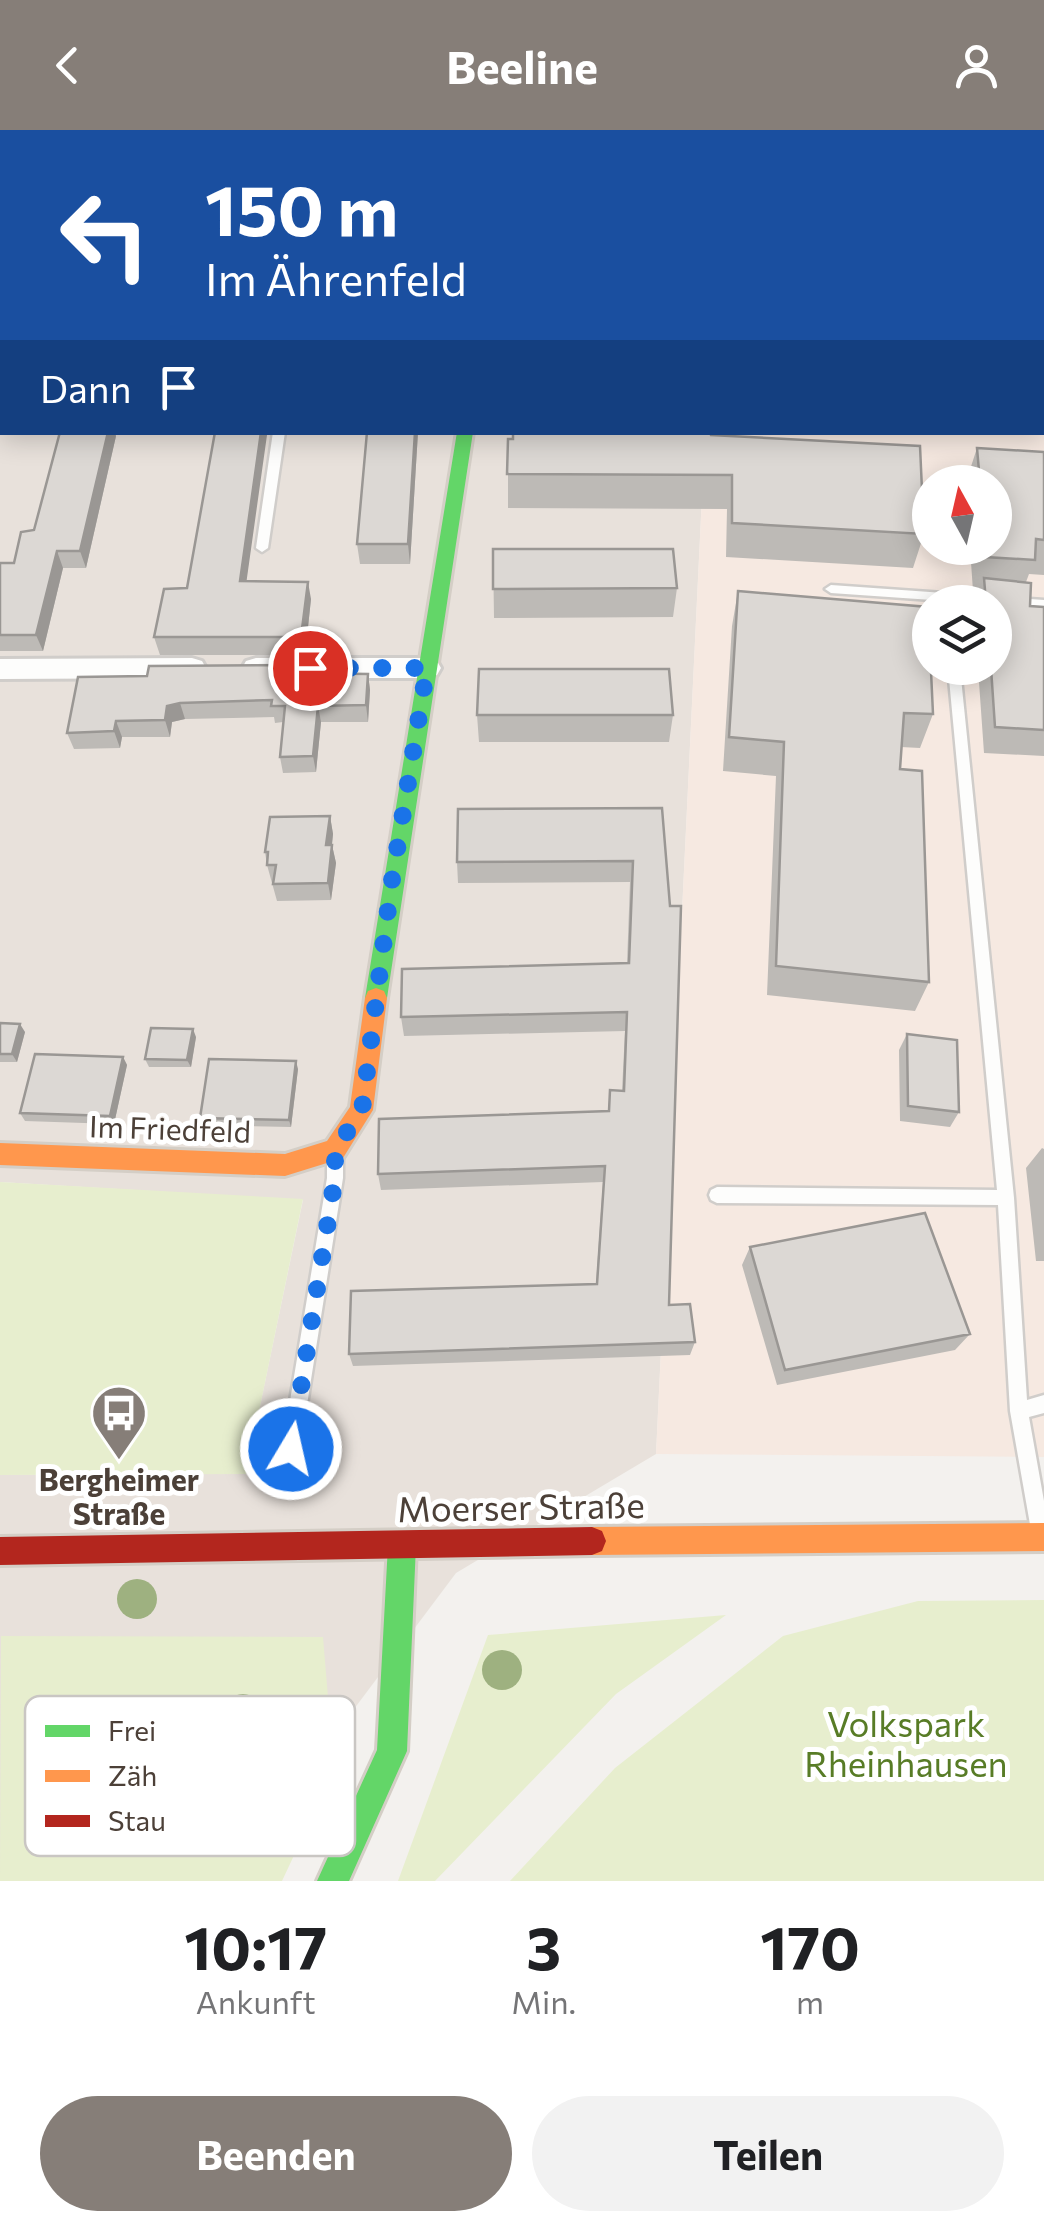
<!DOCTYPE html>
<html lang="de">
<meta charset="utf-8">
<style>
body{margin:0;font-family:Commissioner,sans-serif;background:#f2f2f2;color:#202124;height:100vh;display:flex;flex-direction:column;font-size:38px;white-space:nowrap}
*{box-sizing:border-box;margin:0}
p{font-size:32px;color:#757577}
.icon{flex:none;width:55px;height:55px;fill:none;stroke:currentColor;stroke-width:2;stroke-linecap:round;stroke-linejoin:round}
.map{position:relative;height:1751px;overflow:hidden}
.sheet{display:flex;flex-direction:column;background:#fff;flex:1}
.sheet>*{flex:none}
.top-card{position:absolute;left:0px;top:0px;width:1045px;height:305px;box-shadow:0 5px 25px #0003;background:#1a4fa0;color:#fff;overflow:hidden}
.needle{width:65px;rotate:352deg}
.buttons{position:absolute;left:912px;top:335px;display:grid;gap:20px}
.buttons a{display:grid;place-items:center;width:100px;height:100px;border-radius:50%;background:#fff;box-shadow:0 5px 25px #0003;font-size:50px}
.pin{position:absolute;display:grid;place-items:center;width:85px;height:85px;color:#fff;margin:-42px;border:5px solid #fff;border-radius:50%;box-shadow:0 2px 10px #0007}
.me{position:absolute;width:110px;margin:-55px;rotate:9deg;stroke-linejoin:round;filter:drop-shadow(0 0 8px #0008)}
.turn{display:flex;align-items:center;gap:35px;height:210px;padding:0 40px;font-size:45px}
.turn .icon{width:130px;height:130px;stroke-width:2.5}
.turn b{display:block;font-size:70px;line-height:85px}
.then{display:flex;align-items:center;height:95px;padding:0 40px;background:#0003;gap:20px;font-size:38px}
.eta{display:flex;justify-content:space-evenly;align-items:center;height:170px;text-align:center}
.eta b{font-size:60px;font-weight:700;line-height:70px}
.primary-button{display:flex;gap:20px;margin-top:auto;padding:20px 40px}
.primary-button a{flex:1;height:115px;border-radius:60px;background:#867e78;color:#fff;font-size:40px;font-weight:700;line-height:115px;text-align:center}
.primary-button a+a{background:#f2f2f2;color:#202124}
header{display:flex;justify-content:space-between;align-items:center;height:130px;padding:0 40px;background:#867e78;color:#fff;font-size:45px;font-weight:700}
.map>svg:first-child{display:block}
.residential{fill:#e8e1db}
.commercial{fill:#f6e9e1;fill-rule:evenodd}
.green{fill:#e7eece}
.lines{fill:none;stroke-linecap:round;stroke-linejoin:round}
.lane-casing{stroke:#d0cdca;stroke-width:5}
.street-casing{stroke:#d0cdca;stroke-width:6}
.fast-casing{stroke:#d4cec6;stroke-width:6}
.slow-casing{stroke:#d4cec6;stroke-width:6}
.jam-casing{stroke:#d4cec6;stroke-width:6}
.lane{fill:#fdfdfc;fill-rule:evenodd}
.street{fill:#fdfdfc;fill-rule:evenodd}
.fast{fill:#63d668;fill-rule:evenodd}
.slow{fill:#ff974d;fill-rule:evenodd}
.jam{fill:#b3261e;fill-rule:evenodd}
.tree{fill:#9eb180}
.wall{fill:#bdbab6}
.shaded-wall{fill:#9a9794}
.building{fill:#dcd8d4;stroke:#9a9794;stroke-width:2.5}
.route{stroke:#1a73e8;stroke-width:18;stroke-dasharray:0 32.4}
.labels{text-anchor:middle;stroke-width:10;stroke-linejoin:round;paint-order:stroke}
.street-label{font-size:30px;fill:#4c4038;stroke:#fff}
.poi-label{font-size:30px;font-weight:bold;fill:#4c4038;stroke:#fff}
.near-street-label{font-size:35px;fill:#4c4038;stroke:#fff}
.near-park-label{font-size:35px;fill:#587c26;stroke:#fff}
.key{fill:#fff;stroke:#c9c6c3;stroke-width:2.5}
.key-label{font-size:28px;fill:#4c4038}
</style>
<header><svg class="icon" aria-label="back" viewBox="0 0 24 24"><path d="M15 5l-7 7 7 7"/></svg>Beeline<svg class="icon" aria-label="person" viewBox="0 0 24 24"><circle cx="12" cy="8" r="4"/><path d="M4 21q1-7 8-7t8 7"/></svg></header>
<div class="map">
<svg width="1044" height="1751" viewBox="0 0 1044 1751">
<rect width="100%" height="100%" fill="#f3f1ee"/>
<path class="residential" d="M0,0h331l-329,2v300l703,1 -49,1021 -200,119 -231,308h-225v-406l246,-2 57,-273 -303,-18z"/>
<path class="commercial" d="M331,0h713v1327l-388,-3 49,-1021 337,-1v-300zM930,352h65v66h-65zM930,472h65v66h-65z"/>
<path class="green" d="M0,1052l303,17 -57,275 -246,1z
M1044,1470v281h-534l105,-113 168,-132 135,-35z
M726,1485l-110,79 -181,187h-37l90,-246z
M1,1506l322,1 11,133 -52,111h-282z"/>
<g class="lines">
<g class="lane-casing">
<path id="lane" d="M343,0h10v2h-9z
M622,0h10l-2,2h-8z
M730,0h10l-2,2h-8z
M273,302h12l-17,116 -6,4 -6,-4z
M831,455l213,15v8l-49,-3v-3h-34l-130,-9 -6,-4z
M948,538h12l54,530 13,202 17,-5v18l-15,4 15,84v37l-4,1 -7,-2 -2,-7 -21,-119 -12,-206 -281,-2 -6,-3 -2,-5 2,-5 6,-3 280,3z
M335,1015l6,2 2,5v26l-43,271 -3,6 -6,3 -6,-3 -3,-6 45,-271v-26l2,-5z"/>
</g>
<g class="street-casing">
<path id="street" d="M675,0h45l1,2h-44z
M1042,29h2v12h-2z
M2,129v16l-2,1v-16z
M0,262h2v14h-2z
M192,528l10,3 4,7 -4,7 -10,3 -192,1v-20z
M256,528h171l10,3 4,7 -4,7 -10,3h-171l-10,-3 -4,-7 4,-7z"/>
</g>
<g class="fast-casing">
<path id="fast" d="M457,302h16l-86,566 -3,7h-16l-3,-7z
M402,1401l10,4 4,10 -9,206 -58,130h-32l60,-131 11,-205 4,-10z"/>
</g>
<g class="slow-casing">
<path id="slow" d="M376,858l8,3 3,7 -14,112 -30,48 -58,18 -285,-11v-22l285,11 42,-13 23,-34 15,-109 3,-7z
M1044,1393v28l-452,4 -10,-4 -4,-10 4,-10 10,-4z"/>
</g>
<g class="jam-casing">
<path id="jam" d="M592,1397l10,4 4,10 -4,10 -10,4 -592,10v-28z"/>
</g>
<use href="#lane" class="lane"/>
<use href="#street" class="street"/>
<use href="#fast" class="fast"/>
<use href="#slow" class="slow"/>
<use href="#jam" class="jam"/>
</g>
<g class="tree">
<circle cx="137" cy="1469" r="20"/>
<circle cx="502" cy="1540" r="20"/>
<circle cx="243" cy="1584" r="20"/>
</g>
<path class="wall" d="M0,0h59l-2,2h-55v90h-2z
M853,0h139l-1,2h-139z
M1042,55h2v130h-2z
M215,302h51l-20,149 65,18 -6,56h-145l-6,-18 33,-49z
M367,302h51l-8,132h-50l-3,-20z
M711,305l213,99 -11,34 -187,-11 1,-48 -219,-1v-69z
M116,306l-30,132h-23l-20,83h-43v-88h14l20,-33z
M977,318l67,4v123l-15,-1 -3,8 4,24 14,1v149l-60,-3 -6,-85h17v-66h-20l4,-10 -6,-1 -3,-43h25v-66h-29z
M493,419l184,39 -4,29 -179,1z
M738,461l195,123 -13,34 -19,-1 -1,22 29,213 -14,29 -148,-16 9,-219 -53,-5 9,-145z
M298,535l2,8 68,1 2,16 -2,32h-47l-5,50 -33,1 -3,-16 3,-35 -8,1 -1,-6 -89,2 -13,3 -2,15h-48l-2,11 -46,1 -7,-16 80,-57z
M477,585h196l-4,27h-190z
M662,678l7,497 26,37 -5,13 -337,11 -4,-12 247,-70 7,-102 -222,8 -3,-16 230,-63 2,-21 12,1 3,-60 -221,5 -3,-19 226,-53 3,-82 -172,1 -1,-21z
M330,686l3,18 -1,11 4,18 -5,37 -54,1 -10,-36 -2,-13z
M0,893l25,9 -8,30h-17z
M907,904l52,78 -9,15 -50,-6 -1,-71z
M196,907l-5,30h-42l-4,-8z
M123,927l4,8 -13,59 -89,-3 -5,-8z
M298,939l-7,58 -87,-2 -4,-7z
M1042,1018l2,1v112h-8l-10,-93z
M750,1117l220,87 -15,16 -178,35 -35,-120z"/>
<path class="shaded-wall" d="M108,302h7l1,4 -30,132 -6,-17z
M261,302h5l1,3 -23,164 -4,-18z
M415,302h3l-8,132 -2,-20z
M57,421l6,17 -20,83 -7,-16z
M308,452l3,17 -6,56 -4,-18z
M368,544l2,16 -2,32 -2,-17z
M180,573l5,16 -13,3 -2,15 -5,-17 2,-14z
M318,576l3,16 -5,50 -3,-16z
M116,591l6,16 -2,11 -6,-17z
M330,686l3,18 -3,28 -4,-17z
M332,715l4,18 -5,37 -3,-17z
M20,894l5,8 -8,30 -5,-8z
M193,899l3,8 -5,30 -4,-7z
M123,927l4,8 -13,59 -4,-8z
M296,931l2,8 -7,58 -2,-7z"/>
<path class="building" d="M0,0h47l-1,2h-44v75l-2,-1z
M153,0h154l-1,2h-154z
M523,0h77v2h-78z
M1042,55h2v95h-2z
M0,189h2v50l-2,4z
M60,302h48l-28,119h-23l-21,84h-36v-72h14l7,-31 13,-2z
M215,302h46l-21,149 68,1 -7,55h-147l10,-48 23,-1z
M367,302h48l-7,112h-51z
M513,302h197l1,3 209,11 4,88 -192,-11v-48l-225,-1 1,-35h5z
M977,318l67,4v88l-8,-1 -1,21 -50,-3v-9h10v-66h-15z
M493,419h180l4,39 -184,1z
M984,448l47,5 -1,23 14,1v123l-49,-3 -4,-59h4v-66h-9z
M738,461l190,16 5,107 -29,-1 -4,56 22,2 7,211 -153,-16 8,-224 -55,-5z
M298,535l-1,8 71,1 -2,31 -48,1 -5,50 -33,1 5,-51h-14l1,-6 -92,3 -13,3 -2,14 -49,1 -2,10 -47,2 11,-56 69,-1 2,-10z
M479,539h190l4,46h-196z
M662,678l8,98h11l-12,399 21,-1 5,38 -346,12 2,-63 246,-7 8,-118 -227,8 1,-55 230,-8 1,-21 14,1 3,-79 -226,5 1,-48 227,-6 4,-102 -176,1 1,-53z
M330,686l-4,29h6l-4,38 -55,1 3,-19h-9l1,-13h-3l5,-35z
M0,893l20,1 -8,30h-12z
M151,898l42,1 -6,31 -42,-1z
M907,904l50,6 2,72 -51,-6z
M35,924l88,3 -13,59 -90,-3z
M209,929l87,2 -7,59 -89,-2z
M925,1083l45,121 -185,36 -35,-123z"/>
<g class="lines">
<path class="route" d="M291,1319l44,-271v-28l27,-40 29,-224 36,-218h-117"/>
</g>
<defs>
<g id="bus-pin" transform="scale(2.875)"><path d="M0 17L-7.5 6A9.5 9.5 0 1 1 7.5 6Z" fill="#867e78" stroke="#fff"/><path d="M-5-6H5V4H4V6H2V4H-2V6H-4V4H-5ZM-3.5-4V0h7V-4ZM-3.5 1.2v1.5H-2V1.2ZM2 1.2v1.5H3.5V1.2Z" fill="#fff"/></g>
</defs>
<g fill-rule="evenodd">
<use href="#bus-pin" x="119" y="1283"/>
</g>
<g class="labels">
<g class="street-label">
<text transform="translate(170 1000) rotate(2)" y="10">Im Friedfeld</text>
</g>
<g class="poi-label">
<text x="119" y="1361">Bergheimer<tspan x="119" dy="34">Straße</tspan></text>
</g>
<g class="near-street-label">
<text transform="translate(521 1378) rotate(-1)" y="12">Moerser Straße</text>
</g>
<g class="near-park-label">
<text x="906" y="1607">Volkspark<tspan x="906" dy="40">Rheinhausen</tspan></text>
</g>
</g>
<rect x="25" y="1566" width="330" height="160" rx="15" class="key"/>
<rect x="45" y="1595" width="45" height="12" fill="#63d668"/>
<rect x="45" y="1640" width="45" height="12" fill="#ff974d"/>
<rect x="45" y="1685" width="45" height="12" fill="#b3261e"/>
<g class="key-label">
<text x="108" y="1611">Frei</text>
<text x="108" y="1656">Zäh</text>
<text x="108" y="1701">Stau</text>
</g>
</svg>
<div class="buttons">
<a><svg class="needle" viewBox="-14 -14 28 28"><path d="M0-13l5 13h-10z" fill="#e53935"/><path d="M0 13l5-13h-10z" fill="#757577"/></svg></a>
<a><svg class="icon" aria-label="layers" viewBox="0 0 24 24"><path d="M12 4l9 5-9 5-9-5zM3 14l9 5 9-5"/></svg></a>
</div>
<div class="pin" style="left:310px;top:538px;background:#d93025"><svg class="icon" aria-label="arrive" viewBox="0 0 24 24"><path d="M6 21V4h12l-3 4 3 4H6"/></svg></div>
<svg class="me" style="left:291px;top:1319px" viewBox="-20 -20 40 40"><circle r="17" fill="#1a73e8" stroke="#fff" stroke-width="3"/><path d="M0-11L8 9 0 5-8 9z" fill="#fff"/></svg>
<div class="top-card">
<div class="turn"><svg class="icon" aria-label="left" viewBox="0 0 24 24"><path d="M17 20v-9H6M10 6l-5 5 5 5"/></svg><div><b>150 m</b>Im Ährenfeld</div></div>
<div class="then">Dann<svg class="icon" aria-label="arrive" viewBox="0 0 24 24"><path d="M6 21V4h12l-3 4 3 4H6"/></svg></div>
</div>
</div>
<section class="sheet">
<div class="eta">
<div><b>10:17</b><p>Ankunft</p></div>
<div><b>3</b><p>Min.</p></div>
<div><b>170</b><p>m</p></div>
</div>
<div class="primary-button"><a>Beenden</a><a>Teilen</a></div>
</section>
